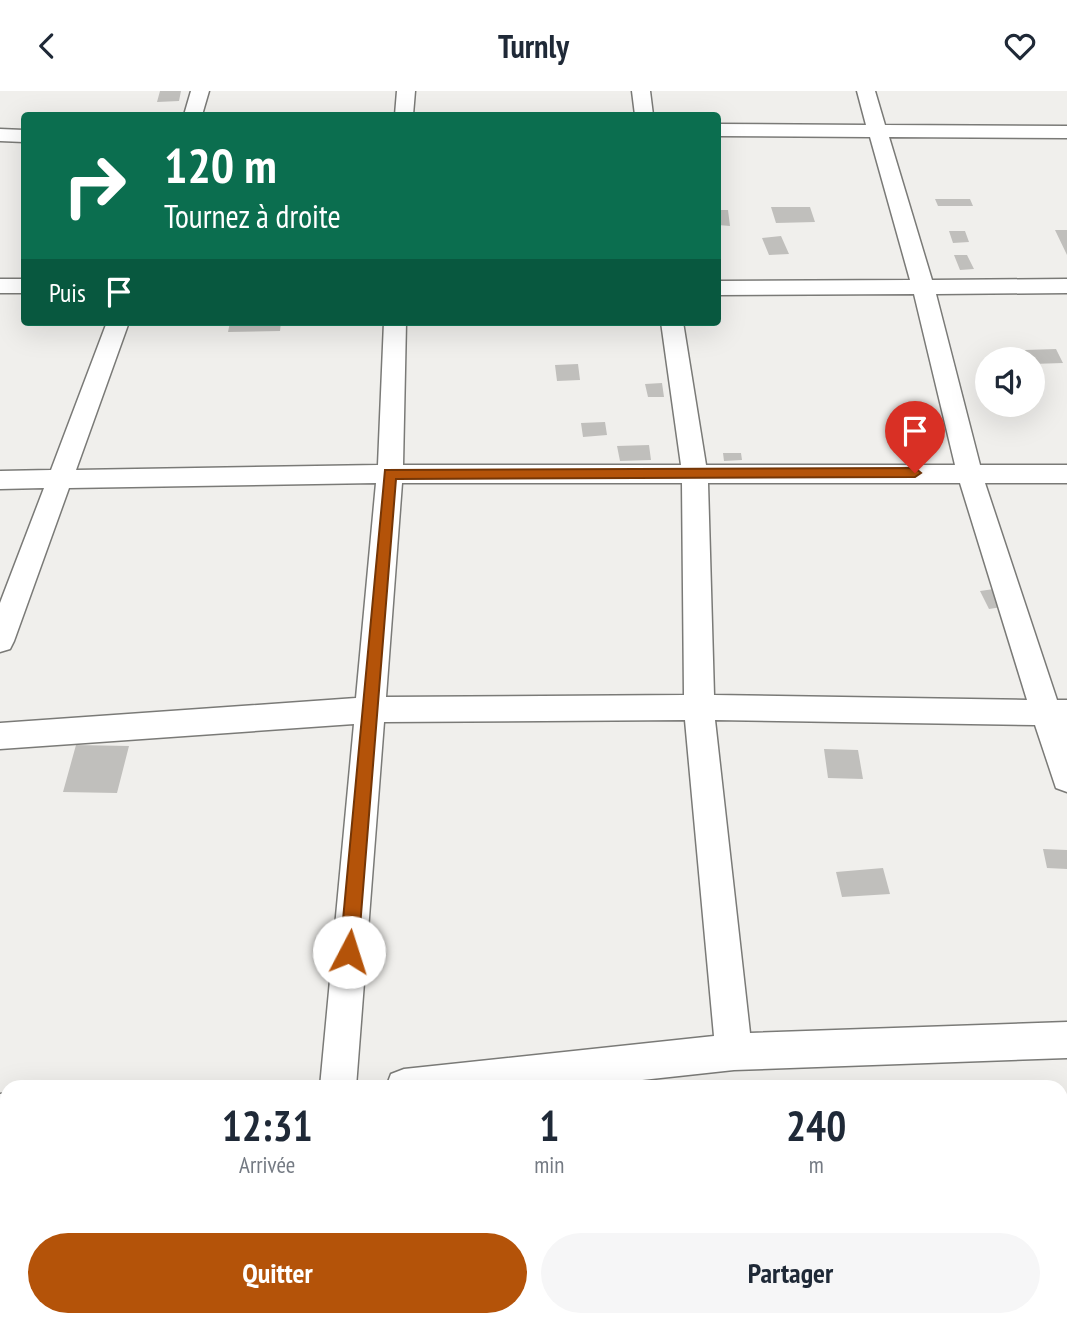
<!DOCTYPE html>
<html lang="fr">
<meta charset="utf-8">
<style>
body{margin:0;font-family:"PT Sans Narrow",sans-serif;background:#f6f6f7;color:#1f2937;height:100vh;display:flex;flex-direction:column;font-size:26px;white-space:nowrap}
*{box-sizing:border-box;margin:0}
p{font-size:23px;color:#747a83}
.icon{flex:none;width:38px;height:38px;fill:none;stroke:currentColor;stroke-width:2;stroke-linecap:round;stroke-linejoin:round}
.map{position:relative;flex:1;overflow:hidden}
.sheet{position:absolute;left:0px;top:989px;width:1068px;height:247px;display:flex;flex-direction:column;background:#fff;border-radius:21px 21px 0 0;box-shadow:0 7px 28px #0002}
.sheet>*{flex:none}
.guide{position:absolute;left:21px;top:21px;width:700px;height:214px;border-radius:7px;box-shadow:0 7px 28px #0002;background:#0b6e4f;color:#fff;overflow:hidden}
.controls{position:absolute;left:975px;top:256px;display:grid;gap:14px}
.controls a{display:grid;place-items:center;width:70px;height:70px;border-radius:50%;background:#fff;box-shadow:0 7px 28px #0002;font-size:35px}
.pin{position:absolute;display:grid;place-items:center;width:60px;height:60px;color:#fff;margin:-72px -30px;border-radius:50% 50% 50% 0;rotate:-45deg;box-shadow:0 0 7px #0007}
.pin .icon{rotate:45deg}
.me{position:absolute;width:77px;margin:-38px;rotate:5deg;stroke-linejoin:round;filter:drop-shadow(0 0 5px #0008)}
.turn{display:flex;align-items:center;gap:24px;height:147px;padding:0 28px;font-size:32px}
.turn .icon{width:91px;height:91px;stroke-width:2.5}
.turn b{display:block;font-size:49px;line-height:60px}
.then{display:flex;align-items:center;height:66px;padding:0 28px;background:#0003;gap:14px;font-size:26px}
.eta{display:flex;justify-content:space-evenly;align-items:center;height:119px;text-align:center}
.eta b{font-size:42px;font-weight:600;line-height:49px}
.action{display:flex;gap:14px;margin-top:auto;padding:14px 28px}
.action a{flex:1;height:80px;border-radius:42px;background:#b45309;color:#fff;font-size:28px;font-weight:600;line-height:80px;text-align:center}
.action a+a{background:#f6f6f7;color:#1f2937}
header{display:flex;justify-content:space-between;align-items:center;height:91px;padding:0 28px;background:#fff;font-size:32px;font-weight:600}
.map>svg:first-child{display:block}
.building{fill:#c0bfbc}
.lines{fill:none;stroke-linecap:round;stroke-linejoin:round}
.street-casing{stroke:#7a7a77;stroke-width:3}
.street{fill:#fff;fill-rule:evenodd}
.route{fill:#b45309;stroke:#753606;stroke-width:2}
</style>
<header><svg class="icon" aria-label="back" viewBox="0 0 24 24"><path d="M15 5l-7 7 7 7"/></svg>Turnly<svg class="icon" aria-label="heart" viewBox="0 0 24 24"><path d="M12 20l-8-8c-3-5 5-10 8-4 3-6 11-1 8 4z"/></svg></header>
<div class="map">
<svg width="1067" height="1234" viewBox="0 0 1067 1234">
<rect width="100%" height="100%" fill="#f0efec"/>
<path class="building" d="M160,0h21l-2,10 -22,1z
M935,108h35l3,7h-35z
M771,116h39l5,15 -39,1z
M718,119h10l2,16 -12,-1z
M1055,139h12v25z
M949,140h16l4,11 -16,1z
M781,145l8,18 -20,1 -7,-17z
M954,164h13l7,14 -14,1z
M230,231h51l-1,9 -52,1z
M1056,258l7,14 -31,1v-5h-3l-4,-9z
M578,273l2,16 -23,1 -2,-16z
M662,292l2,14h-16l-3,-13z
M605,331l2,13 -24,2 -2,-14z
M649,354l2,15 -31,1 -3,-15z
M723,362h18l1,7 -18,1z
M994,498l8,18 -13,2 -9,-18z
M76,654l53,1 -12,47 -54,-1z
M824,658l34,1 5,29 -35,-1z
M1043,758l24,1v19l-20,-1z
M883,777l7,26 -48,3 -6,-25z"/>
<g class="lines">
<g class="street-casing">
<path id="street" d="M191,0h18l-7,24h-18z
M397,0h18l-2,24h-18z
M632,0h18l3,24h-18z
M857,0h18l10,34 182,1v12l-178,-1 43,143 135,-1v14l-131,1 44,171h87v18h-82l72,217h10v92l-11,-4 -21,-63 -320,-5 35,313 317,-11v36l-333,12 -156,17h-192l5,-13 13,-5 310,-33 -29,-316 -301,2 -28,365h-36l34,-363 -354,25v-26l356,-25 20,-215 -307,5 -55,153 -4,8 -10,3v-49l44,-115 -44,1v-18l51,-1 56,-148h22l-53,148 302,-5 6,-143h22l-3,143h278l-20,-143h22l23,143h249l-41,-171 -196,1v-14l192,-1 -40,-143 -152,-1v-12l148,1zM402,392h280l2,212 -298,2zM708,392h252l67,217 -313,-5z
M0,38l24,1v12l-24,-1z
M0,188h24v14h-24z
M7,1002v38l-7,1v-38z
M299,1228h42v6h-42z"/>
</g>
<use href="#street" class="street"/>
</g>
<path class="route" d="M915,377l6,5 -6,4 -519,2 -38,473 -3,7 -6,2 -7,-2 -2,-7 45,-482z"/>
</svg>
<div class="controls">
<a><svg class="icon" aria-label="sound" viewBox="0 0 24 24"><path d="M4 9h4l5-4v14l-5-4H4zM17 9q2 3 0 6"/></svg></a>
</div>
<div class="pin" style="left:915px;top:382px;background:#d93025"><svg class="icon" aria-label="arrive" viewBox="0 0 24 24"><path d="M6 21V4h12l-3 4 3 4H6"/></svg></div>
<svg class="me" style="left:349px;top:861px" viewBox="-20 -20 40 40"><circle r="19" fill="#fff"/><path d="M0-13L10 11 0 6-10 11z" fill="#b45309"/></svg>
<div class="guide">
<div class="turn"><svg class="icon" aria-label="right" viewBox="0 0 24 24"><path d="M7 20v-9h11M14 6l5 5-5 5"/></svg><div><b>120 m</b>Tournez à droite</div></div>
<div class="then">Puis<svg class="icon" aria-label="arrive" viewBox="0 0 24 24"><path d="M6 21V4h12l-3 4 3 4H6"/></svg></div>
</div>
<section class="sheet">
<div class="eta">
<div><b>12:31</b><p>Arrivée</p></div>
<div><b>1</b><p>min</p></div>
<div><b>240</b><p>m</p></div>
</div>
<div class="action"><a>Quitter</a><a>Partager</a></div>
</section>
</div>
